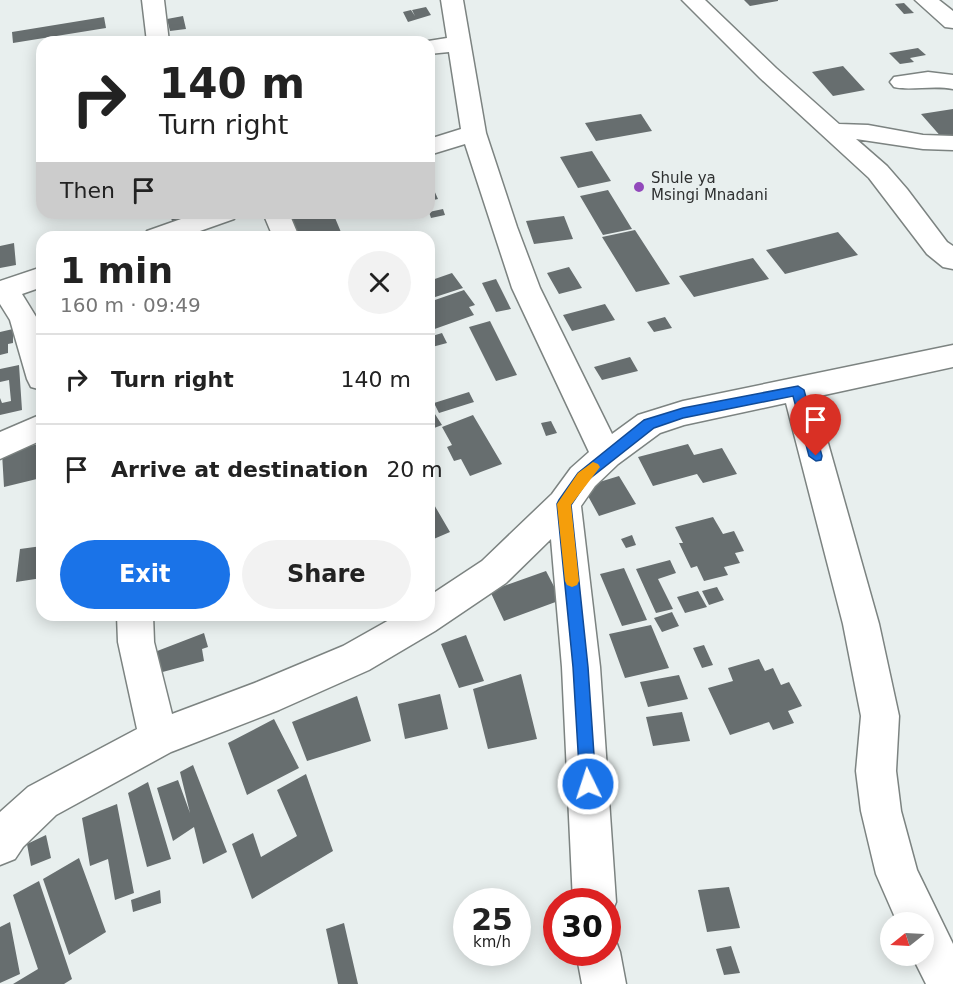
<!DOCTYPE html>
<meta charset="utf-8">
<style>
body{margin:0;font-family:"DejaVu Sans",sans-serif;background:#f2f2f2;color:#222;height:100vh;display:flex;flex-direction:column;font-size:22px;white-space:nowrap}
*{box-sizing:border-box;margin:0}
p{font-size:20px;color:#767676}
.icon{flex:none;width:33px;height:33px;fill:none;stroke:currentColor;stroke-width:2;stroke-linecap:round;stroke-linejoin:round}
.map{position:relative;flex:1;overflow:hidden}
.side{position:absolute;left:36px;top:231px;width:399px;height:390px;display:flex;flex-direction:column;background:#fff;border-radius:18px;box-shadow:0 3px 15px #0003}
.side>*{flex:none}
.guide{position:absolute;left:36px;top:36px;width:399px;height:183px;border-radius:18px;box-shadow:0 3px 15px #0003;background:#fff;color:#222;overflow:hidden}
.needle{width:39px;rotate:252deg}
.tools{position:absolute;left:880px;top:912px;display:grid;gap:12px}
.tools a{display:grid;place-items:center;width:54px;height:54px;border-radius:50%;background:#fff;box-shadow:0 3px 15px #0003;font-size:30px}
.speed{position:absolute;left:453px;top:888px;display:flex;gap:12px;font-size:30px;font-weight:700;text-align:center}
.speed>*{display:grid;place-content:center;width:78px;height:78px;border-radius:50%;background:#fff;box-shadow:0 3px 15px #0003;line-height:1}
.speed small{font-size:15px;font-weight:400}
.speed .limit{border:9px solid #d22;background:#fff;color:#111}
.pin{position:absolute;display:grid;place-items:center;width:51px;height:51px;color:#fff;margin:-62px -26px;border-radius:50% 50% 50% 0;rotate:-45deg;box-shadow:0 0 6px #0007}
.pin .icon{rotate:45deg}
.me{position:absolute;width:66px;margin:-33px;rotate:356deg;stroke-linejoin:round;filter:drop-shadow(0 0 4px #0008)}
.turn{display:flex;align-items:center;gap:21px;height:126px;padding:0 24px;font-size:27px}
.turn .icon{width:78px;height:78px;stroke-width:2.5}
.turn b{display:block;font-size:42px;line-height:51px}
.then{display:flex;align-items:center;height:57px;padding:0 24px;background:#0003;gap:12px;font-size:22px}
.round{display:grid;place-items:center;flex:none;width:63px;height:63px;border-radius:32px;background:#f2f2f2}
.head{display:flex;align-items:center;justify-content:space-between;height:102px;padding:0 24px}
h1{font-size:36px;font-weight:700;line-height:45px}
.button{display:flex;gap:12px;margin-top:auto;padding:12px 24px}
.button a{flex:1;height:69px;border-radius:36px;background:#1a73e8;color:#fff;font-size:24px;font-weight:700;line-height:69px;text-align:center}
.button a+a{background:#f2f2f2;color:#222}
ul{padding:0;list-style:none}
li{display:flex;align-items:center;gap:18px;height:90px;padding:0 24px;border-top:2px solid #e0e0e0}
li div{flex:1}
li b{display:block;font-size:22px}
li em{font-style:normal}
.map>svg:first-child{display:block}
.building{fill:#676e6f}
.lines{fill:none;stroke-linecap:round;stroke-linejoin:round}
.minor-casing{stroke:#7c8381;stroke-width:3}
.minor{fill:#fff;fill-rule:evenodd}
.route{fill:#1a73e8;stroke:#114b97;stroke-width:1.5}
.slow{fill:#f59e0b}
.poi-dot{fill:#9249bb;stroke:#e8efee;stroke-width:2}
.labels{text-anchor:middle;stroke-width:6;stroke-linejoin:round;paint-order:stroke}
.far-poi-label{font-size:15px;fill:#2f3131;stroke:#e8efee;text-anchor:start}
</style>
<div class="map">
<svg width="953" height="984" viewBox="0 0 953 984">
<rect width="100%" height="100%" fill="#e8efee"/>
<path class="building" d="M744,0h34v1l-28,5z
M904,3l10,10 -10,1 -9,-10z
M426,7l5,8 -23,7 -5,-10 8,-2 4,6 -3,-6z
M183,16l3,13 -16,2 -3,-12z
M104,17l2,11 -93,15 -1,-11z
M918,48l8,7 -16,3 4,4 -14,2 -11,-11z
M843,66l22,24 -32,6 -21,-24z
M953,109v28l-10,2 -22,-25z
M641,114l11,17 -56,10 -11,-18z
M592,151l19,30 -33,7 -18,-31z
M429,179l9,20 -9,2z
M608,190l24,39 -29,6 -23,-39z
M443,209l2,6 -14,3 -2,-6z
M176,213h29l-31,11 -5,-9z
M313,213h20l10,24h-45l-8,-19z
M564,216l9,23 -39,5 -8,-23z
M635,230l35,54 -34,8 -34,-55z
M838,232l20,23 -73,19 -19,-24z
M14,243l2,22 -16,3v-22z
M753,258l16,21 -75,18 -15,-21z
M569,267l13,21 -23,6 -12,-21z
M452,273l11,15 -34,11v-18z
M496,279l15,30 -15,3 -14,-29z
M464,290l11,15 -6,2 5,8 -45,16v-29z
M605,304l10,16 -43,11 -9,-16z
M665,317l7,11 -18,4 -7,-10z
M490,321l27,54 -21,6 -27,-54z
M13,329v14l-5,1v9l-8,2v-23z
M442,333l5,10 -15,4 -3,-10z
M630,357l8,14 -36,9 -8,-13z
M19,365l3,45 -22,5v-17l2,5 9,-2 -2,-21 -9,2v-13z
M469,392l5,10 -35,11 -5,-10z
M433,411l9,14 -13,5v-17z
M473,415l29,49 -32,12 -9,-17 -7,2 -7,-14 5,-2 -10,-18z
M551,421l6,12 -11,3 -5,-13z
M38,444l3,34 -37,9 -2,-34z
M688,444l6,11 28,-7 15,26 -34,9 -6,-9 -44,12 -15,-29z
M619,476l17,28 -37,12 -16,-29z
M429,496l21,36 -21,9z
M713,517l10,17 11,-3 10,20 -9,2 5,10 -16,4 4,8 -24,6 -7,-15 -6,2 -12,-25h4l-8,-16z
M632,535l4,10 -10,3 -5,-9z
M42,546v32l-26,4 4,-33z
M670,560l6,13 -18,6 15,30 -17,4 -20,-44z
M624,568l23,52 -25,6 -22,-52z
M546,571l15,29 -57,21 -14,-30z
M717,587l7,13 -15,5 -7,-14z
M698,591l9,16 -22,6 -8,-16z
M672,612l7,14 -17,6 -8,-14z
M651,625l18,43 -44,10 -16,-44z
M204,633l4,14 -6,2 2,12 -49,13 -3,-21z
M466,635l18,46 -25,7 -18,-44z
M704,645l9,20 -11,3 -9,-20z
M759,659l6,12 8,-3 8,17 8,-3 13,24 -14,5 6,12 -21,7 -4,-8 -39,13 -22,-47 25,-7 -5,-13z
M521,674l16,65 -49,10 -15,-60z
M679,675l9,24 -40,8 -8,-25z
M440,694l8,35 -43,10 -7,-35z
M357,696l14,45 -64,20 -15,-39z
M682,712l8,29 -37,5 -7,-29z
M274,719l25,49 -52,27 -19,-52z
M193,765l34,87 -24,12 -9,-37 -21,14 -16,-53 21,-8 12,33 -10,-41z
M306,774l27,77 -81,48 -20,-55 21,-11 8,24 36,-21 -20,-46z
M148,782l23,77 -24,8 -19,-74z
M117,804l17,89 -19,7 -7,-41 -18,7 -8,-48z
M46,835l5,23 -20,8 -4,-22z
M79,858l27,74 -37,23 -26,-76z
M39,881l33,98 -8,5h-51l25,-15 -25,-74z
M729,887l11,41 -33,4 -9,-42z
M160,890l1,13 -28,9 -2,-12z
M10,922l10,52 -20,9v-56z
M344,923l14,61h-20l-12,-55z
M731,946l9,27 -16,2 -8,-26z"/>
<g class="lines">
<g class="minor-casing">
<path id="minor" d="M142,0h22l5,42h-22z
M441,0h22l23,133 31,94 23,61 72,146 26,-19 45,-14 270,-56v22l-138,30 64,227 20,92 -3,55 5,40 16,59 36,74v40h-27l-14,-28h12v-34h-27l-21,-48 -15,-63 -5,-40 5,-55 -18,-92 -57,-221 -102,22 -24,8 -42,31 -23,22 -14,20 19,161 16,235 -6,15 -2,1v-16h-35l-11,-235 -11,-128 -45,44 -71,48 -66,39 -90,40 -108,42 -115,63 -33,32 -8,12 -15,6v-53l28,-25 109,-58 -19,-87 -1,-27h36l1,27 18,72 85,-32 86,-36 55,-31h31v-19l53,-35 70,-67 19,-26 18,-16 -77,-164 -47,-144 -36,11v-16l32,-10 -12,-77 -20,2v-12h-7l25,-4z
M682,0h23l71,68 63,56 29,1 55,10 30,1v14l-30,-1 -67,-10 31,27 20,23 40,53 6,4v23l-10,-2 -16,-13 -58,-76 -109,-100z
M915,0h24l14,11v17l-8,-1z
M928,72l25,3v14c-21,-4 -43,2 -59,-2l-4,-5 4,-5z
M198,213h40l-4,6 -51,18h-40l4,-6z
M263,213h26l10,24h-26z
M42,267v20l-20,7 16,26 4,16v54l-11,-3 -4,-8 -17,-59 -10,-16v-23z
M42,414v26l-42,19v-27z
M608,934l6,2 6,16 6,32h-44l-6,-32h32z"/>
</g>
<use href="#minor" class="minor"/>
</g>
<path class="route" d="M798,386l6,4 18,66 -1,4 -5,1 -7,-5 -16,-60 -110,22 -29,10 -66,52 -17,25 17,162 8,117 -2,6 -6,3 -6,-3 -2,-6 -7,-117 -16,-163 2,-4 19,-27 66,-53 39,-12z"/>
<path class="slow" d="M593,462l5,2 2,3 -29,38 8,76 -2,4 -5,2 -5,-2 -2,-4 -8,-77 21,-31z"/>
<circle class="poi-dot" cx="639" cy="187" r="6"/>
<g class="labels">
<g class="far-poi-label">
<text x="651" y="183">Shule ya<tspan x="651" dy="17">Msingi Mnadani</tspan></text>
</g>
</g>
</svg>
<div class="tools">
<a><svg class="needle" viewBox="-14 -14 28 28"><path d="M0-13l5 13h-10z" fill="#e53935"/><path d="M0 13l5-13h-10z" fill="#767676"/></svg></a>
</div>
<div class="speed"><div>25<small>km/h</small></div><div class="limit">30</div></div>
<div class="pin" style="left:816px;top:456px;background:#d93025"><svg class="icon" aria-label="arrive" viewBox="0 0 24 24"><path d="M6 21V4h12l-3 4 3 4H6"/></svg></div>
<svg class="me" style="left:588px;top:784px" viewBox="-20 -20 40 40"><circle r="17" fill="#1a73e8" stroke="#fff" stroke-width="3"/><path d="M0-11L8 9 0 5-8 9z" fill="#fff"/></svg>
<div class="guide">
<div class="turn"><svg class="icon" aria-label="right" viewBox="0 0 24 24"><path d="M7 20v-9h11M14 6l5 5-5 5"/></svg><div><b>140 m</b>Turn right</div></div>
<div class="then">Then<svg class="icon" aria-label="arrive" viewBox="0 0 24 24"><path d="M6 21V4h12l-3 4 3 4H6"/></svg></div>
</div>
<section class="side">
<div class="head"><div><h1>1 min</h1><p>160 m · 09:49</p></div><a class="round"><svg class="icon" aria-label="close" viewBox="0 0 24 24"><path d="M6 6l12 12M18 6L6 18"/></svg></a></div>
<ul>
<li><svg class="icon" aria-label="right" viewBox="0 0 24 24"><path d="M7 20v-9h11M14 6l5 5-5 5"/></svg><div><b>Turn right</b></div><em>140 m</em></li>
<li><svg class="icon" aria-label="arrive" viewBox="0 0 24 24"><path d="M6 21V4h12l-3 4 3 4H6"/></svg><div><b>Arrive at destination</b></div><em>20 m</em></li>
</ul>
<div class="button"><a>Exit</a><a>Share</a></div>
</section>
</div>
